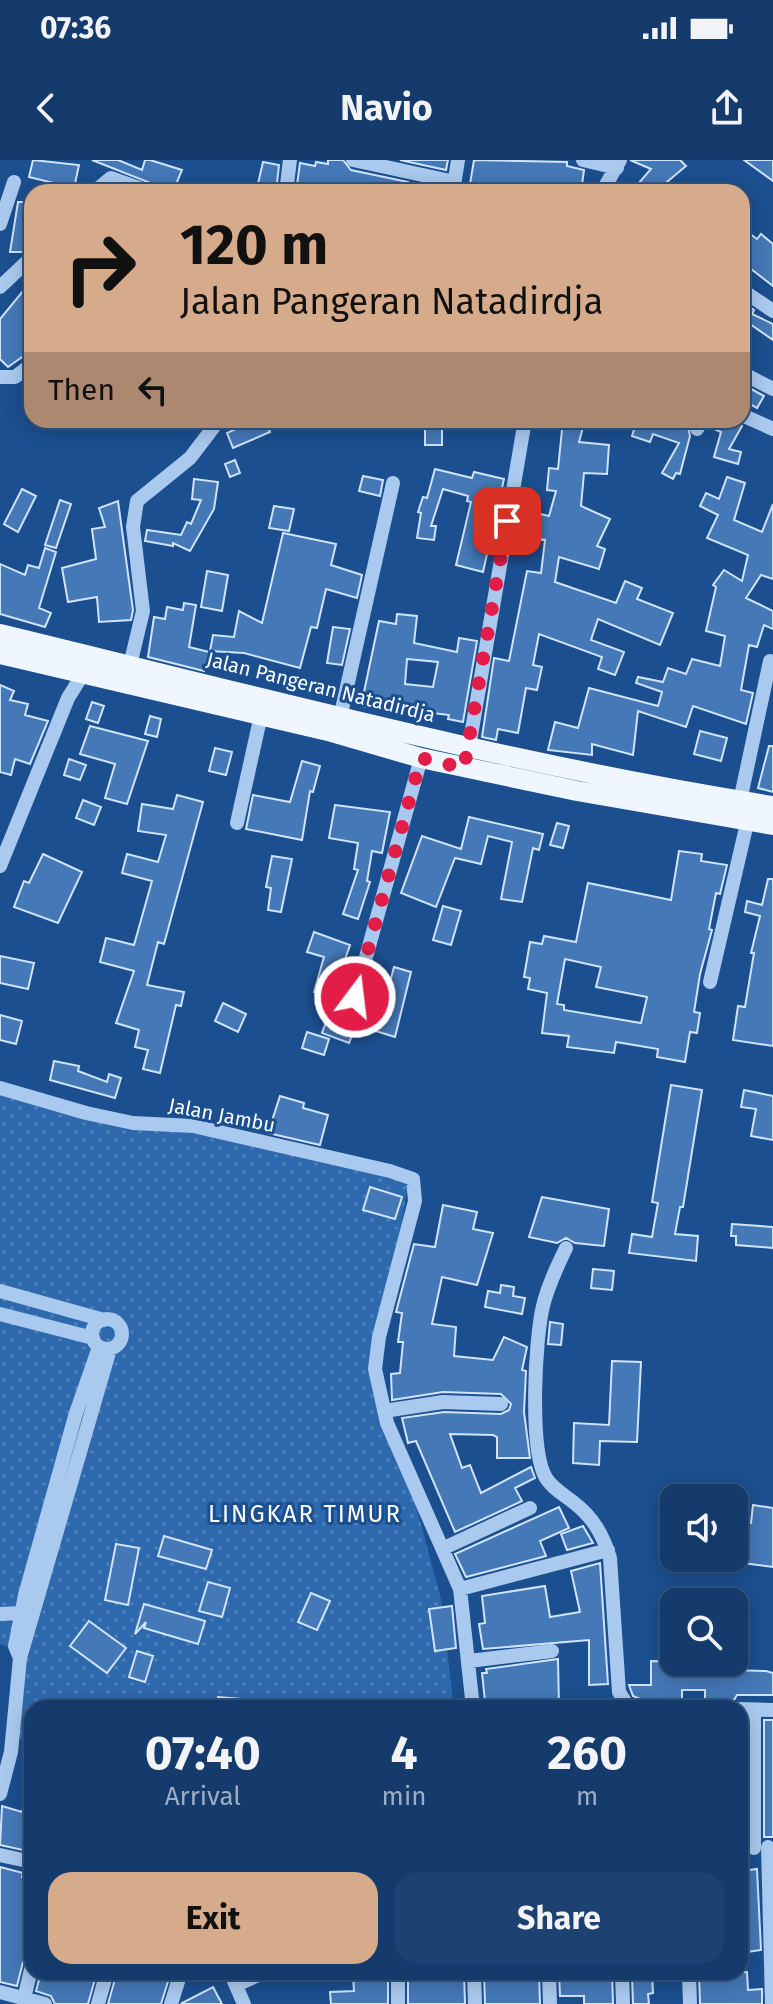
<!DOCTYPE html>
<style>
body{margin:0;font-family:"Fira Sans",sans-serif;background:#1d4271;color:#f1f3f6;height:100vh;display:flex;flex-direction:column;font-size:30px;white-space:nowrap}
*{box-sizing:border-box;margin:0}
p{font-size:26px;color:#9dadc1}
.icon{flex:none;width:44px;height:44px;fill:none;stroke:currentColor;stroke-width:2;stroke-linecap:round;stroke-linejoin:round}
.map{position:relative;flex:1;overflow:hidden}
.details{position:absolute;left:24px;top:1540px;width:724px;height:280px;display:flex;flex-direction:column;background:#143b6b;border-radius:24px;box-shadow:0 4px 20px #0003,0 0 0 2px #33557e}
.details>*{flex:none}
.hud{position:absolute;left:24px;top:24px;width:726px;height:244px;border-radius:24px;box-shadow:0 4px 20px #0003,0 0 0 2px #33557e;background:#d6ab8b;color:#111;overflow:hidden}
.tools{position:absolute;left:660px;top:1324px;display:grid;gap:16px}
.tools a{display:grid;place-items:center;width:88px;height:88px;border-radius:16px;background:#143b6b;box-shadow:0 4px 20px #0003,0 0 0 2px #33557e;font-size:40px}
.pin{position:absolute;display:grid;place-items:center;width:68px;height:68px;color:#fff;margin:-34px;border-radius:16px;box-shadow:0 4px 12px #0006}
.me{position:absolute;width:88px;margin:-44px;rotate:15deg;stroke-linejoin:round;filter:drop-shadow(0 0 6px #0008)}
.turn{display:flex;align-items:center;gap:28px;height:168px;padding:0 24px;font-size:36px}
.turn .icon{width:104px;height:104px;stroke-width:2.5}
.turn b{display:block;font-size:56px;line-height:68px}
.then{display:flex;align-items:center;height:76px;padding:0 24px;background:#0003;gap:16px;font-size:30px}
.eta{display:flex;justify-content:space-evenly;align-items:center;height:136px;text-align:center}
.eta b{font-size:48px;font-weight:700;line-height:56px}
.cta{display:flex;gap:16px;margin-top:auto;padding:16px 24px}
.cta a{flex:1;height:92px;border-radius:24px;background:#d6ab8b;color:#111;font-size:32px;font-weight:700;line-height:92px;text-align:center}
.cta a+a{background:#1d4271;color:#f1f3f6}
.status{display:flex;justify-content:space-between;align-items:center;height:56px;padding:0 40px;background:#143b6b;direction:ltr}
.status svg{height:22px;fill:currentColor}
header{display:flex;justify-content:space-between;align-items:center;height:104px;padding:0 24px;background:#143b6b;font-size:36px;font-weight:700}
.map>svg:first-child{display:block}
.park{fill:url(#park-dots)}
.building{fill:#4478b7;stroke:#cfe3fa;stroke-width:2;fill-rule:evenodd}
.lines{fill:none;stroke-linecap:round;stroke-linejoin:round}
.minor{stroke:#a9c9ee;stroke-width:14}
.major{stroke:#f0f6ff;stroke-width:20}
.route{stroke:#e11d48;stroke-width:14;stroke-dasharray:0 25.2}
.labels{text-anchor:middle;stroke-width:6;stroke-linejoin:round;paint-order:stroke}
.street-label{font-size:20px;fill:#fff;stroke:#1b4f8f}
.quarter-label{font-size:24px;letter-spacing:2px;fill:#fff;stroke:#1b4f8f}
</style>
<div class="status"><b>07:36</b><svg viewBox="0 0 49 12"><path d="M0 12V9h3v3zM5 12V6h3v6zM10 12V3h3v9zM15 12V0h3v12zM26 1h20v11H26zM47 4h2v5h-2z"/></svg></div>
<header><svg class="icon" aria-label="back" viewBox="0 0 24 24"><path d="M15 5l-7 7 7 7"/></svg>Navio<svg class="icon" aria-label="share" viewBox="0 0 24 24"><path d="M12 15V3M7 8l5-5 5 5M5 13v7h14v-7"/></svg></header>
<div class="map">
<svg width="773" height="1844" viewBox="0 0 773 1844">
<defs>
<pattern id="park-dots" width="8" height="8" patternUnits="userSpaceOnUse" patternTransform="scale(2)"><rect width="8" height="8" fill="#2e69ad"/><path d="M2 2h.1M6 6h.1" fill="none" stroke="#4d80b9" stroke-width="1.8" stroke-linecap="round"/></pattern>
</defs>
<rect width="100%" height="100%" fill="#1b4f8f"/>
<path class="park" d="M0,925l108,31 79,17 113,10 108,40 -29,184 62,232 13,109h-422v33l-18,-3 9,-85 -23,-9z"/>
<path class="building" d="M33,0l46,5 -5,23 -45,-11z
M92,0h26l24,10 3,-10h5l32,10 -9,22z
M328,0h15l8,10 57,12 -3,10h-109l4,-29 15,3 1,-4 12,2z
M400,0h48l-2,10z
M474,0l93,2v4l17,4 -3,22 -112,-2z
M630,0h50l6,6 -31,26h-24l20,-23z
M744,0h29v21z
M263,2l16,3 -3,27 -19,-4z
M18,42h14l-2,45 -8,5h-12z
M742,68l15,11 4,-5 12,10v42l-31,-24z
M32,120v70l-24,17 -8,-8v-40z
M742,142l12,8 -2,4 21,10v16l-26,-18 -5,8z
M742,224l22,12 -7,12 -15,-9z
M248,260h17l5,12 -37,16 -6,-15 22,-10z
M563,260h22l-6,22 30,3 -2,29 -23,-1 -3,33 29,13 -13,27 8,3 -6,20 -40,-12 -4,25 61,21 9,-22 17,7 -5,11 36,14 -13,32 -62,-26 -7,21 33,12 -9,23 -17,-6 4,-12 -63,-23 -6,31 9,2 -5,23 -11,-2 -8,45 -20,-4 -2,11 -14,-3 12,-79 15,3 18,-90 14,2 4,-33 -9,-1 4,-25 9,2 7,-25 -9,-1 2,-22 9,1z
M637,260l22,4 2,-4h19l-2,4 10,3 2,9 -10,38 -4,-1 -3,6 -11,-6 17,-30 -26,-9 -3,8 -18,-6z
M719,260h13l10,6 -13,23 12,3 -3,12 -24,-7 7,-25 -7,-3z
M425,268h17v17h-17z
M235,300l5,13 -10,4 -5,-13z
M435,309l37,9 2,-6 30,7 -21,93 -27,-7 15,-63 -4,-1 1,-5 -25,-7 -12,37h5l-2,14 -17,-2 4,-25 -3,-1 5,-15 4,1z
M363,316l20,4 -3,16 -21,-5z
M727,317l18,6 -11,37 28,12 11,-28v75l-12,-4 -15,23 27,13v18l-9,-4 -7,22 -8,-2 -8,45 12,3 -7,31 -53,-18 -7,21 -48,-16 -5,44 -41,-11v11l-44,-5 7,-28 23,6 11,-40 69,18 4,-14 -26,-9 2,-6 25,5 5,-14 18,6 6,-15 28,7 5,-30 -19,-5 10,-44 -3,-2 11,-15 18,11 6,-26 -41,-17 11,-23 -18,-9 6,-13 13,6z
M194,319l24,3 -4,27 -24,42 -17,-8v3l-28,-5 2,-11 34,5 6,-13 4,2 10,-24 -9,-1z
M22,329l14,7 -18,36 -14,-8z
M60,340l11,4 -15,44 -11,-3z
M118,341l15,109 -2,10 -32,2 -2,-25 -29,5 -6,-34 34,-9 -4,-30 13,-2 -6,-19z
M274,346l20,3 -5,22 -20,-3z
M283,373l53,11 -5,21 31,10 -5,23 -31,-9 -9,39 -6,-1 -11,41 -56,-15 -34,-2 3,-16 21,2 5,-26 23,12z
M45,388l11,4 -17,56 12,5 -6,14 -45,-13v-50l25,11 3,-10 11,3z
M207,411l21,4 -6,36 -21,-4z
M184,443l12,2 -7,42 20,5 -5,19 -56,-14 6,-40 11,2 2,-12 16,3z
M397,454l20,2 -3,27 43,9 2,-14 18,3 -14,81 -15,-3 1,-4 -39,-5v-3l-26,-6 -1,9 -22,-4 18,-85 17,3zM407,499l31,3 -5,25 -28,-3z
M333,467l17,2 -8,36 -15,-2z
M0,525l14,6 -4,9 18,4 -3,11 23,6 -18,43 -15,-5 -4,16 -11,-3z
M92,542l12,4 -6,17 -12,-4z
M150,556l11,3 -4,18 -12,-3z
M90,566l58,15 -21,63 -22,-6 10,-34 -35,-10z
M700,571l27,7 -6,23 -27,-7z
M769,586h4v46l-15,-4z
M215,588l17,4 -6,23 -17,-4z
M69,599l17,6 -6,15 -16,-5z
M302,601l18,5 -7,26 -3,-1 -8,49 -56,-11 7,-34 37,7z
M177,635l26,7 -39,142 -6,-2 -11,43 37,7 -3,14 -5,-1 -16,68 -17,-4 5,-19 -13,-3 4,-17 -23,-7 18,-52 -34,-9 6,-24 28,7 18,-64 -30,-8 5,-19 31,8 8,-27 -28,-4 4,-27 31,5z
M83,640l18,7 -7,18 -18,-7z
M335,645l55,7 -8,41 -10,-2 -5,30 3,1 -12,37 -15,-5 15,-44 -4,-1 4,-26 -29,-5z
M469,657l74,17 -4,16 -6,-2 -11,54 -21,-3 11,-57 -24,-6 -7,28 -26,-6 -19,49 -35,-14 21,-57 39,13z
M557,663l12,3 -6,22 -13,-3z
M679,691l23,3 -1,7 26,4 -7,29 -4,-1 -7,36 3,1 -12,44 -6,38 6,1 -3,20 -7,-1 -5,30 -28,-5 1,-8 -42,-7 -2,11 -47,-6 2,-11 -27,-3 5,-40 -19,-4 2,-11 -6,-1 6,-35 12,2 2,-8 32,6 12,-59 83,17zM565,799l36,8 -5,20 51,10 -6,26 -77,-13v-5l-7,-1z
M43,694l39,18 -24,51 -44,-16 10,-26 5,2z
M272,696l20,3 -11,53 -13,-2 3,-22 -5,-1z
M768,719h5v167l-40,-6 5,-34 7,1 9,-54h-3l9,-37 -15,-4 2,-11 15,4z
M443,746l18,5 -10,34 -18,-5z
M314,772l36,13 -12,35 11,2 -7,38 14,5 -7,18 -27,-10 13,-35 -21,-6 10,-35 -17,-5z
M0,796l34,7 -6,26 -28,-6z
M394,807l17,5 -16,65 -29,-9 6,-19 10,3z
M223,843l23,11 -8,18 -23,-11z
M0,855l22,6 -6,23 -16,-4z
M307,872l22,7 -5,16 -22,-7z
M54,901l25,5 -1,5 29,11 2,-8 12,4 -6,20 -65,-18z
M671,925l31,5 -19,117h-3l-5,27 23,2 -2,25 -67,-8 3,-19 20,3 6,-34 -6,-1z
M744,930l29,6v44l-22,-4 5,-27 -15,-2z
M280,936l24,7 -1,5 25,7 -8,30 -52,-12z
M370,1027l32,10 -7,22 -32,-9z
M542,1037l67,12 -5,37 -29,-3 -9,-5 -9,5 -28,-6z
M443,1045l34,7 -4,17 20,4 -16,52 -35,-8 -10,47 24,3 -2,29 39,4 11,-23 23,10 -5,23 4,1 -2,41 6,46h-33v-21l-4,-2 -43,-1 12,34 8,-3 11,28 50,-26 4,11 -20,10 7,13 -67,31 -39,-91 -8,2 -6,-25 42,-6 57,2 8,-4 2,-6 -10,-10 -58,-2 -51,8 -1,-26 9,-1 3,-31h-5l4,-29 -6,-1 18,-68 21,3z
M732,1064l41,3v21l-37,-3v-9h-5z
M593,1109l21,2 -2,19 -21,-2z
M501,1125l13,2 -1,9 12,2 -3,16 -37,-7 3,-16 12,2z
M550,1162l13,2 -2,21 -13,-1z
M612,1201l29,1 -4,80 -37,-1 -1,24 -26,-2 1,-40 35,2z
M753,1345l20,3v59l-39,-5v-41l17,2z
M559,1347l10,21 -29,13 6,15 -80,21 -11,-23z
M583,1366l10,17 -26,7 -6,-16z
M164,1376l48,14 -6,19 -48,-13z
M116,1384l23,4 -11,57 -23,-5z
M600,1403l8,121 -19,1v-45l-106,9 -4,-25 6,-1 -3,-27 63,-10 5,31 30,-5 -9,-41z
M208,1422l22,6 -8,29 -23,-6z
M311,1433l19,8 -13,29 -19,-8z
M144,1444l61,17 -7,23 -54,-16 2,-6 -11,12z
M452,1446l4,42 -21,3 -6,-42z
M89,1461l37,27 -19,25 -37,-27z
M137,1491l16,5 -8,26 -16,-5z
M558,1499l1,49h-15v-7l-30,4v3h-24v-8l-5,1 -3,-28h5l-1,-4z
M651,1501l47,1v7l68,2 7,2v22h-36l-6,10 -26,1v-16h-23v10h-33v3l-16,-7 -4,-11h22z
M218,1537l35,3v8h-36z
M740,1559h4v118h-4z
M764,1560h9v117h-9z
M29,1630h3v62l-32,-7 2,-39 20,6z
M0,1707l23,6 -1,4 10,3v68l-9,14 -6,24 -17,-4z
M757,1709l4,81 -14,2 -2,-20h-5v-46h4l-2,-15z
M41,1812h56l-9,32h-33l-4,-8 -15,-5z
M117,1812h54l-10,32h-53z
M380,1812h8v32h-57l-1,-12 24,-1 -1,-17z
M408,1812h56l1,32h-57z
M484,1812h55l1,32h-55z
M559,1812h53l1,32h-29v-8h-24z
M747,1812l1,18 14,-1v15h-62l-1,-31z
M652,1815l1,18 -5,1 1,10h-16l-1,-28z
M213,1827l9,17h-41l1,-1z"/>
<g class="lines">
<path class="minor" d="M353,0l102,22
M583,0l34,8
M94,32l17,-14 40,14
M286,32l4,-32
M453,32l5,-32
M602,32l18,-32
M0,64l14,-42
M0,127l32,-30
M742,130l31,21
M742,213l31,16
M0,217h15l17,-13
M742,255l31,14
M697,269l5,-9
M130,505l13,-54 -10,-84 4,-26 53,-43 29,-38
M340,558l53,-235
M469,587l56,-327
M740,641l30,-140
M237,663l24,-108
M0,706l68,-168 15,-24
M710,822l38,-163
M355,837l66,-239
M0,928l86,25 47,10 60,3 197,45 23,8 2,22 -36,136 -4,32 12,54 73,166 13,119
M566,1088c-9,19 -18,37 -23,58 -8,32 -14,144 3,172 6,10 18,17 27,24 20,15 30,33 37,56l9,134 8,13 13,3
M0,1131l104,29
M0,1154l93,24
M92 1174a15 15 0 1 1 30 0a15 15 0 1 1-30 0Z
M384,1251l59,-9 58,2
M444,1388l86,-40
M460,1429l148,-39
M0,1454l20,-1
M20,1498l-5,-12 10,-51 51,-182 23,-66
M469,1501l83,-10
M740,1549l33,1
M0,1634l11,-42 9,-94 90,-309
M768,1687l4,157
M754,1688v-138
M0,1695l32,7
M230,1812l14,32
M398,1812v32
M474,1812l1,32
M549,1812l1,32
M622,1812l1,32
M689,1812l1,32
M236,1825l29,-13
M0,1832l45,12
M24,1839l8,-34
M98,1844l9,-32
M171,1844l10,-32"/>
<path class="major" d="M0,474c256,62 512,131 773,172
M0,494l328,77 93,27 156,33 196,34"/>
</g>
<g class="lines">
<path class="route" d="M355,837l66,-239 43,10 43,-247"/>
</g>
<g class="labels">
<g class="street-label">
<text transform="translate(321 527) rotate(14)" y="7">Jalan Pangeran Natadirdja</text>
<text transform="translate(222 955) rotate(11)" y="7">Jalan Jambu</text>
</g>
<g class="quarter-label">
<text x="305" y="1362">LINGKAR TIMUR</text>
</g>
</g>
</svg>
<div class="tools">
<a><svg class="icon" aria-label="sound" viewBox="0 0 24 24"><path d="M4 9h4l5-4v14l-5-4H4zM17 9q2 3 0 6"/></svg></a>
<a><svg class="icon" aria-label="search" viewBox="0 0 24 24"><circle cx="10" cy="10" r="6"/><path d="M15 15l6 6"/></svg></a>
</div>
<div class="pin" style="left:507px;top:361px;background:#d93025"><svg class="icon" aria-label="arrive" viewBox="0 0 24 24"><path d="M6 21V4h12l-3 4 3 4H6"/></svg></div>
<svg class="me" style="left:355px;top:837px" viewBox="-20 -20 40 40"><circle r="17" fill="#e11d48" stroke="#fff" stroke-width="3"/><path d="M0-11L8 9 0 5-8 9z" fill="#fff"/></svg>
<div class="hud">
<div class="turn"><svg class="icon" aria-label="right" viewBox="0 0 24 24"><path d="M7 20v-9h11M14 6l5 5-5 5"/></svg><div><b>120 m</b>Jalan Pangeran Natadirdja</div></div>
<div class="then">Then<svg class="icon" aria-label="left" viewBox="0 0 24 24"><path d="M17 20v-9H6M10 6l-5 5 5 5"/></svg></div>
</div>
<section class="details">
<div class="eta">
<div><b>07:40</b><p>Arrival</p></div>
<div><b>4</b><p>min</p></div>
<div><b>260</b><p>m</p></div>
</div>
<div class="cta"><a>Exit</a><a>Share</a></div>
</section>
</div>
